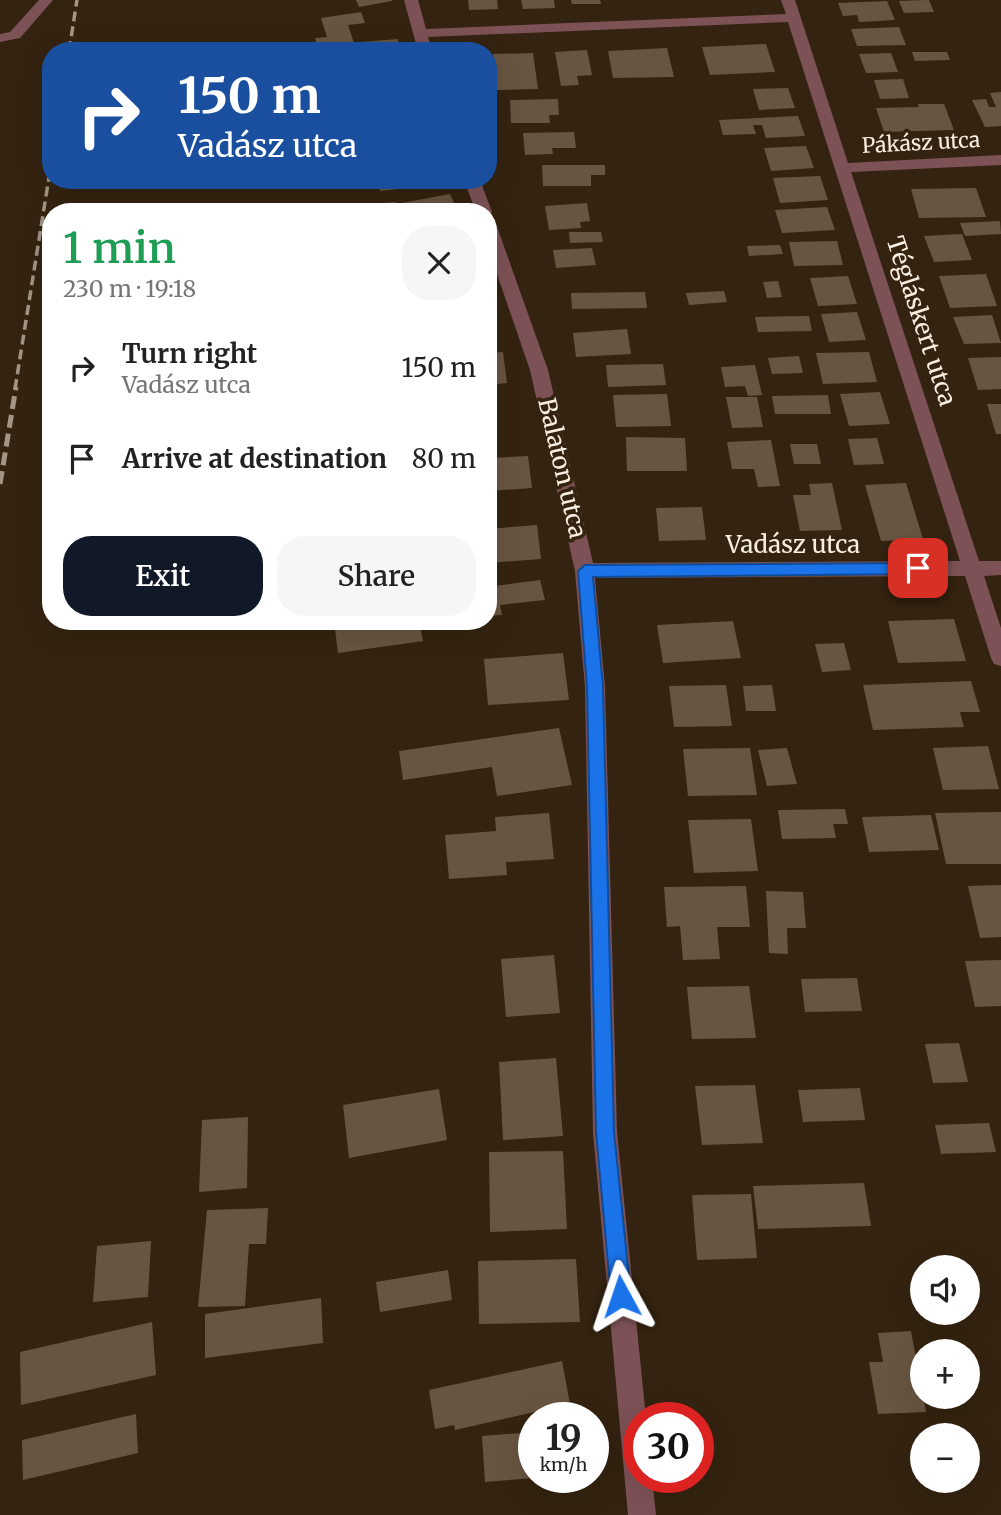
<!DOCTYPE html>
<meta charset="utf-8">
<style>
body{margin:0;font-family:Merriweather,serif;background:#f6f6f6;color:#222;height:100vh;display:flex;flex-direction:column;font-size:26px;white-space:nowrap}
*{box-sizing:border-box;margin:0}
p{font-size:23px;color:#767676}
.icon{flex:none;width:38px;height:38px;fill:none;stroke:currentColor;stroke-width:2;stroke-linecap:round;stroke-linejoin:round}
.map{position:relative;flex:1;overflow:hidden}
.side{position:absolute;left:42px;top:203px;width:455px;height:427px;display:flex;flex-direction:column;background:#fff;border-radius:28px;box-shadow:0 7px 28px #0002}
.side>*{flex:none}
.guide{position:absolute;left:42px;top:42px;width:455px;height:147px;border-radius:28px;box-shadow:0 7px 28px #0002;background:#1a4fa0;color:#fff;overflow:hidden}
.buttons{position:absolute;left:910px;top:1255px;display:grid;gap:14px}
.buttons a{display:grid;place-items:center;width:70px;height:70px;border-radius:50%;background:#fff;box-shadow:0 7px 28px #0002;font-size:35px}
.speed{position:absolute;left:518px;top:1402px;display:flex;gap:14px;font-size:35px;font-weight:700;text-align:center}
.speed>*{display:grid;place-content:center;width:91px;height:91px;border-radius:50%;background:#fff;box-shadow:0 7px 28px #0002;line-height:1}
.speed small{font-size:18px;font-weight:400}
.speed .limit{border:10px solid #d22;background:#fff;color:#111}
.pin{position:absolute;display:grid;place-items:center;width:60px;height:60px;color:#fff;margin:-30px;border-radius:14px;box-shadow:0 4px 10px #0006}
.me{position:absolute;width:77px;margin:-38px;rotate:355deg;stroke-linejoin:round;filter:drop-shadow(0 0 5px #0008)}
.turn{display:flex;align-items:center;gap:24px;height:147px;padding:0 21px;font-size:32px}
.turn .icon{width:91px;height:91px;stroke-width:2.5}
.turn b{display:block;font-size:49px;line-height:60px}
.round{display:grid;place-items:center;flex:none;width:74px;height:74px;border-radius:28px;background:#f6f6f6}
.summary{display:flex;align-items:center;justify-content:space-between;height:119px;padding:0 21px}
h1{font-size:42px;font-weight:600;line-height:52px;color:#1e9e55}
.cta{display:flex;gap:14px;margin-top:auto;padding:14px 21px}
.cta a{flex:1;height:80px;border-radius:28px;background:#111827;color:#fff;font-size:28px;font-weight:600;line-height:80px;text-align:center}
.cta a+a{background:#f6f6f6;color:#222}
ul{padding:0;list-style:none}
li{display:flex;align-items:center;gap:21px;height:91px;padding:0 21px}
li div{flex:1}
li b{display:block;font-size:26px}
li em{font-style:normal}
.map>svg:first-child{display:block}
.building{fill:#685541}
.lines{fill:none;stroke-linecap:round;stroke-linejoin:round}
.street{fill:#7d5257;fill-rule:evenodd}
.rail-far1{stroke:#a39586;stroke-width:3.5;stroke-dasharray:10 5;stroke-linecap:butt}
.rail{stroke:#a39586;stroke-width:5;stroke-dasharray:13 6;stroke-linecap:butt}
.route{fill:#1a73e8;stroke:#114b97;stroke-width:2}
.labels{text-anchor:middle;stroke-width:7;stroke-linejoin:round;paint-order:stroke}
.far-street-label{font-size:21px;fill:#f9eee2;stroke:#342310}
.street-label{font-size:24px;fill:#f9eee2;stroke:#342310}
</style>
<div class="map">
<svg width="1001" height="1515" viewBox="0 0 1001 1515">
<rect width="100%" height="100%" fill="#342310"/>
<path class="building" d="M356,0h36v1l-33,6z
M468,0h29l1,9 -29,1z
M521,0h33l1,8 -32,1z
M571,0h29l1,4h-29z
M926,0h3l5,12 -30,1 -5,-12z
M887,1l8,19 -36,2 -2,-7 -14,1 -5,-13z
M361,12l4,11 -17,2 6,18 -36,5 -3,-10 12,-1 -6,-19z
M899,27l7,18 -49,1 -6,-17z
M398,39l2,12h-37l-2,-9z
M766,44l9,28 -65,3 -8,-28z
M667,48l7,29 -61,1 -5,-27z
M587,50l5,25 -15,1 2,9 -18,1 -6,-34z
M912,52h35l3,8 -35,1z
M533,53l5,36 -41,1 -4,-36z
M891,53l7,19 -32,1 -7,-19z
M903,79l6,19 -29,1 -6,-19z
M788,88l7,20 -36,2 -6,-21z
M1001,92v34l-16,1 -13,-27 14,-1 3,8h7l-6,-14z
M558,99l1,16h-10l1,8h-39l-1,-23z
M918,104h26l10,26 -70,2 -8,-24 43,-1z
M798,116l7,20 -39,2 -4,-13h-9l3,9 -33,1 -4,-15z
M574,132l2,16h-24l1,6 -28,1 -2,-22z
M806,146l8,22 -43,3 -7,-23z
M542,165h63v10h-14v11h-48z
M820,176l8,24 -48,3 -7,-25z
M378,180h71l1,3 -70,8z
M976,188l10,29 -67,1 -8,-29z
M450,194l8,18h-53l-3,-9z
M396,202l2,10h-38l-1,-7z
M587,203l3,18 -10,1 1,6 -32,2 -4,-24z
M827,207l8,23 -53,3 -7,-23z
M1000,221l1,13 -36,2 -5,-13z
M569,232h32l2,10 -33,1z
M962,234l10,26 -38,2 -10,-26z
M837,241l6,24 -49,1 -5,-24z
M780,245l3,9 -34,2 -2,-10z
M592,248l4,17 -40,3 -3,-18z
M986,274l11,32 -47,2 -11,-32z
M848,276l9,28 -39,2 -8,-28z
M778,281l4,16 -15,1 -4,-16z
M724,291l3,11 -38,3 -3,-12z
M645,292l2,16 -75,1 -1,-16z
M857,312l9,28 -37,2 -8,-28z
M992,315l9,28 -37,1 -11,-27z
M809,316l3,15 -54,1 -3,-15z
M627,329l4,25 -55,3 -3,-24z
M503,352l4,31 -19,2v-32z
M869,352l8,30 -54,2 -7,-31z
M799,356l4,17 -31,1 -4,-16z
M1001,357v32l-23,1 -10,-32z
M663,364l3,21 -58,2 -2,-22z
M755,365l7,30 -14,1 -3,-10 -20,1 -4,-20z
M880,392l10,32 -41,2 -9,-32z
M667,394l4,32 -55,1 -3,-32z
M828,395l3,19h-56l-3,-18z
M726,397h31l6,30 -31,1z
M987,404h14v30h-5z
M626,437l59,1 2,33h-60z
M877,438l7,26 -30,1 -6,-26z
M771,440l9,46 -22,1 -4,-18h-22l-5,-27z
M790,444h27l4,20h-27z
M528,456l4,32 -44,3v-33z
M832,483l10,47 -42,1 -7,-36h18l-2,-11z
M906,483l17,56 -42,2 -16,-56z
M702,507l4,33 -47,1 -3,-33z
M537,525l4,34 -53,4v-34z
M540,580l5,20 -45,5 2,10 -14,1v-29z
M954,619l12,42 -68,2 -10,-42z
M334,621h85l4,20 -85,12z
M733,621l8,37 -78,5 -6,-38z
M844,643l7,27 -29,2 -7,-28z
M563,653l6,47 -81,5 -4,-46z
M971,681l9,31h-20l4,15 -91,3 -10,-45z
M726,685l6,41 -58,1 -5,-41z
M772,685l4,26h-30l-3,-25z
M559,728l13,57 -75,11 -5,-29 -89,13 -4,-29z
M988,746l11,43 -56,1 -10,-42z
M750,748l7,47 -69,1 -5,-47z
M787,748l10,36 -30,2 -9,-36z
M845,809l3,15h-15l3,14 -54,1 -4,-29z
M1001,812v52h-55l-11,-51z
M549,813l5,46 -48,3 1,13 -58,4 -4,-44 51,-4 -1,-14z
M931,815l8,35 -70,2 -7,-35z
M751,819l7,52 -64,2 -6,-53z
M1001,885v52l-21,1 -12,-52z
M746,886l4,41h-33l3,32 -37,1 -3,-34 -13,1 -3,-40z
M766,891l37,1 3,36h-19l1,26 -19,-1z
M554,955l6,58 -54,4 -5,-58z
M1001,960v46l-26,1 -10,-46z
M857,978l5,33 -57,1 -4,-33z
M749,986l7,52 -64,1 -5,-52z
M959,1043l9,39 -35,1 -8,-39z
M556,1058l7,78 -60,4 -4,-78z
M755,1085l8,58 -61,2 -7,-59z
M860,1088l5,32 -62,2 -5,-32z
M439,1089l8,51 -98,18 -6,-53z
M248,1117l-1,71 -48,4 3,-72z
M989,1123l7,29 -55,2 -6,-29z
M563,1151l4,78 -77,3 -1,-80z
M864,1183l7,43 -113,3 -5,-43z
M751,1194l6,64 -60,2 -5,-65z
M268,1208l-2,36h-17l-4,62 -47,1 9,-97z
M151,1241l-3,56 -55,5 4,-56z
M576,1259l4,63 -101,2 -1,-63z
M448,1270l4,30 -72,12 -4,-30z
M321,1298l2,45 -118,15v-44z
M152,1322l4,53 -135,30 -1,-53z
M911,1331l15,81 -48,2 -9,-52h14l-5,-29z
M562,1361l8,43 -115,26 -1,-5 -19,4 -6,-39z
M136,1414l2,39 -115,27 -1,-40z
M534,1432v46l-49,4 -3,-46z"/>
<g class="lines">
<path class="street" d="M39,0h14l-33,38 -20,4v-8l10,-2z
M404,0h14l8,29 360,-15 -5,-14h14l53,163 153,-8v10l-150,7 128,389h22v14l-17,1 17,52v38l-7,-2 -3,-6 -26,-82 -370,2 10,109 12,445 29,286h-7v59h13l4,38h-28l-35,-383 -8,-445 -10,-116 -45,-201 -42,-122v-29l8,5 52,146 45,193 367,-2 -172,-539 -360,15 4,14h-14z
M464,180h16l12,32 -2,4 -2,-4h-12z"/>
<path class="rail-far1" d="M69,51l8,-51
M15,389l36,-224"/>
<path class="rail" d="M0,484l16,-97"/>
</g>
<path class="route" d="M918,563l7,5 -7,6 -325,3 10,110 11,445 17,164 -3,7 -7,3 -7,-3 -3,-7 -15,-164 -9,-445 -9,-116 7,-6z"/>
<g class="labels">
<g class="far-street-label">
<text transform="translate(921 143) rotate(-3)" y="7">Pákász utca</text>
</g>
<g class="street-label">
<text transform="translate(921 321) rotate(72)" y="8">Tégláskert utca</text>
<text transform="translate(562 468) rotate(77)" y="8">Balaton utca</text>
<text x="793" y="553">Vadász utca</text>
</g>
</g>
</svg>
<div class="buttons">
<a><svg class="icon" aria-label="sound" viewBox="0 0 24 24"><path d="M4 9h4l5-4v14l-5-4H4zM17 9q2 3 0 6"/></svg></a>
<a>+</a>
<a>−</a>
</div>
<div class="speed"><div>19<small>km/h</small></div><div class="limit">30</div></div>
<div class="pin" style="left:918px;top:568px;background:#d93025"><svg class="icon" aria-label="arrive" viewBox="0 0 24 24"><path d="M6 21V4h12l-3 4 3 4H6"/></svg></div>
<svg class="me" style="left:621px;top:1296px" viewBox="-20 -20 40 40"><path d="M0-17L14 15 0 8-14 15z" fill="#1a73e8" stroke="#fff" stroke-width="4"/></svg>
<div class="guide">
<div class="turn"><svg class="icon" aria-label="right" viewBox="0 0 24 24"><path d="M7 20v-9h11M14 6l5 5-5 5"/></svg><div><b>150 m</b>Vadász utca</div></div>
</div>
<section class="side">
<div class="summary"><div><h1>1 min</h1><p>230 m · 19:18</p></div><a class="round"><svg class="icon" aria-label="close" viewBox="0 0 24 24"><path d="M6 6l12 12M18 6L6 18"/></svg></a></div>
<ul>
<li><svg class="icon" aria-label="right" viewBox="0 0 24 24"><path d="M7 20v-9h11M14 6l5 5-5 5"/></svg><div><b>Turn right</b><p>Vadász utca</p></div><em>150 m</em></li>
<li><svg class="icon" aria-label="arrive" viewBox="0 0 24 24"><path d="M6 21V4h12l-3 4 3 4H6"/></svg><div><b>Arrive at destination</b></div><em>80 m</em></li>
</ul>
<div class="cta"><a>Exit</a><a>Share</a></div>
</section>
</div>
